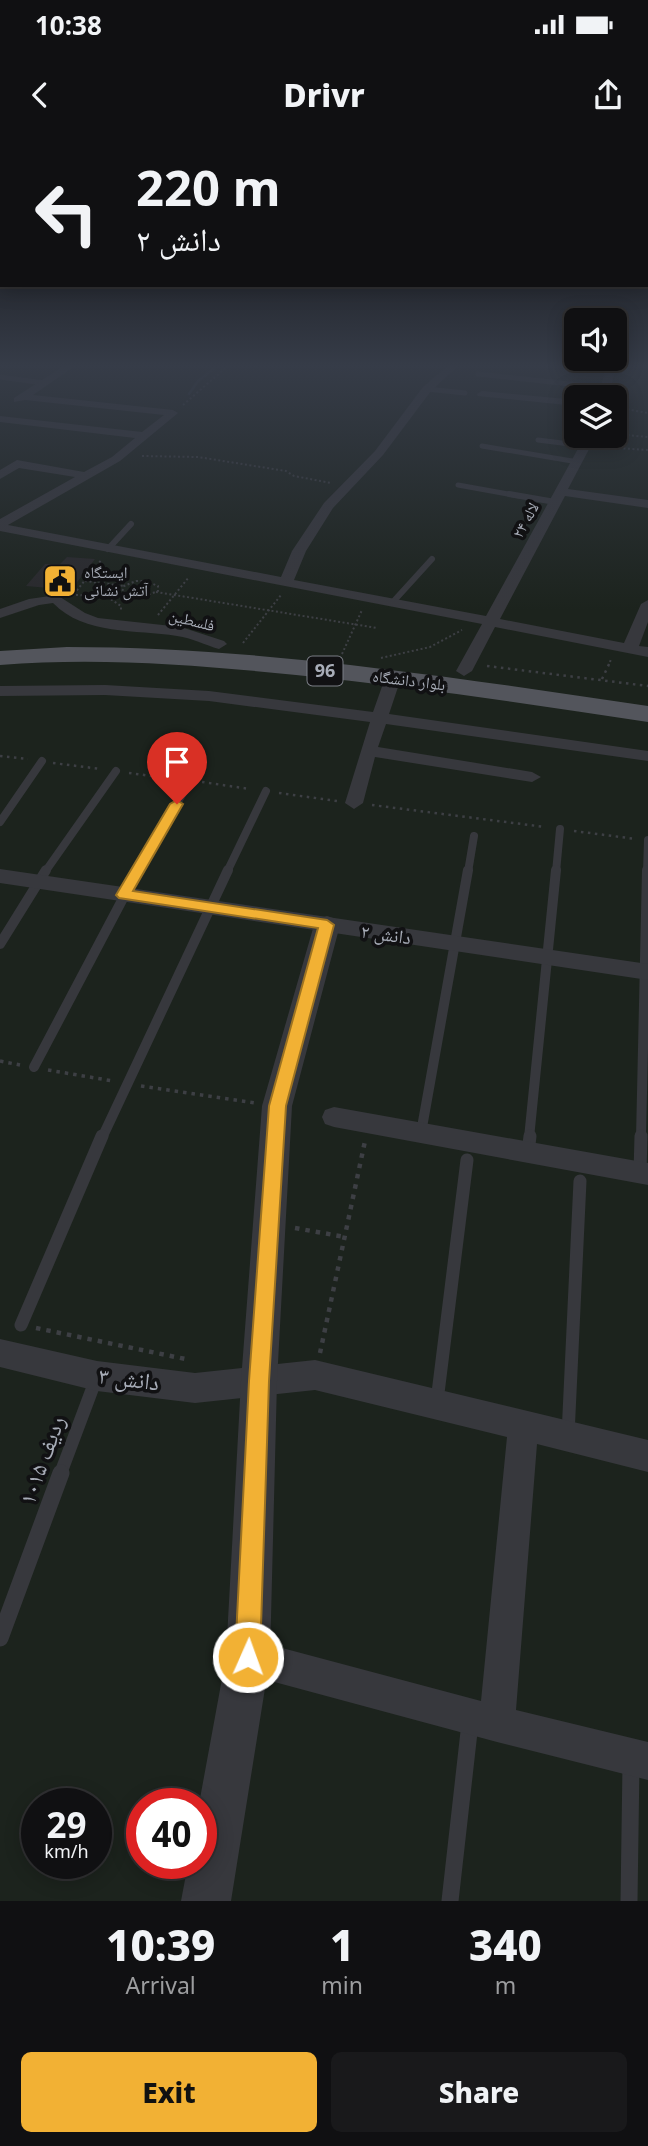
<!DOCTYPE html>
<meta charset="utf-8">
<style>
body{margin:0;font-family:"Noto Sans","Noto Naskh Arabic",sans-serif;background:#19191b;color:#f1f3f6;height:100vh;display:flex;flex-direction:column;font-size:26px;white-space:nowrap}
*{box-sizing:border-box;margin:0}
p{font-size:23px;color:#9c9d9f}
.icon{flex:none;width:38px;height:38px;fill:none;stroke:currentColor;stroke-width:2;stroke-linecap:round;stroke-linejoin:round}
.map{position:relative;height:1761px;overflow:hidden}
.sheet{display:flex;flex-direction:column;background:#101012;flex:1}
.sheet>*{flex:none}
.hud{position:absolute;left:0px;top:0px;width:649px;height:147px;box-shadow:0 4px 18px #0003,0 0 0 2px #303032;background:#101012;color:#f1f3f6;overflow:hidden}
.buttons{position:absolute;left:564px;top:168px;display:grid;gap:14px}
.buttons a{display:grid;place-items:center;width:63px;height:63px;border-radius:10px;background:#101012;box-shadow:0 4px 18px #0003,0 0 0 2px #303032;font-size:35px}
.speed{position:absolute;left:21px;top:1648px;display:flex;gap:14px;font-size:35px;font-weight:700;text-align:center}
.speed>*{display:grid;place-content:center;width:91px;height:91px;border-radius:50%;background:#101012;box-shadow:0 4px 18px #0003,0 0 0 2px #303032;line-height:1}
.speed small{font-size:18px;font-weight:400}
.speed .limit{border:10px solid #d22;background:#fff;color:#111}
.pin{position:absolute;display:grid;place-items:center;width:60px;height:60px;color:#fff;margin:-72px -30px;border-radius:50% 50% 50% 0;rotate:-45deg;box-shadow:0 0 7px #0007}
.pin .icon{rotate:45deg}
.me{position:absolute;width:77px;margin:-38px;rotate:2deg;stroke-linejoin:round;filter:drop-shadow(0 0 5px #0008)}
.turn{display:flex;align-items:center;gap:24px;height:147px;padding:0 21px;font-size:32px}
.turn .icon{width:91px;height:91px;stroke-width:2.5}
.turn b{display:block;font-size:49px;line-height:60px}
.eta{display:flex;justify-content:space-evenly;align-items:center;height:119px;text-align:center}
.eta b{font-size:42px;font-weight:800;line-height:49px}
.primary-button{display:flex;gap:14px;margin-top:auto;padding:14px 21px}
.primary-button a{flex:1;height:80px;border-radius:10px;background:#f2b134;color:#111;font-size:28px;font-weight:800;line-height:80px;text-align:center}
.primary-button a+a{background:#19191b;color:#f1f3f6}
.status{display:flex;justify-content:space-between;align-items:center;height:49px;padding:0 35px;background:#101012;direction:ltr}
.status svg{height:19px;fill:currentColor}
header{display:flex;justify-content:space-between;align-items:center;height:91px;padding:0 21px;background:#101012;font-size:32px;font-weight:800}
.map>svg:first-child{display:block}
.green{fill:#1c231d;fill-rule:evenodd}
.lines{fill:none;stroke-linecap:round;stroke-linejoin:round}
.stream{stroke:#2c353c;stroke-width:2.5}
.building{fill:#29292c}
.path-far3{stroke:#3d3f44;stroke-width:2;stroke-dasharray:2 2.5;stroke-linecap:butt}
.path-far2{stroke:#3d3f44;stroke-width:2.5;stroke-dasharray:2.5 4.5;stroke-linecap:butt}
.path-far1{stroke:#3d3f44;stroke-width:3.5;stroke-dasharray:3.5 5;stroke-linecap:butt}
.path{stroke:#3d3f44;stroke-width:4.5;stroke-dasharray:4.5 6;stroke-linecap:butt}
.service-far5{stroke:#37383d;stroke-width:5}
.service-far4{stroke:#37383d;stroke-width:6}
.service-far3{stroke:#37383d;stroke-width:8}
.service-far2{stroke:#37383d;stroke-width:10}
.service-far1{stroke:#37383d;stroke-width:13}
.service{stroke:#37383d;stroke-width:17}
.minor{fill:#37383d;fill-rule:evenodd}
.tertiary{fill:#37383d;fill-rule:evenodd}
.primary{fill:#53555c;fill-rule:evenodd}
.route{fill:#f2b134;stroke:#9d7322;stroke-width:2}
.labels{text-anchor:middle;stroke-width:7;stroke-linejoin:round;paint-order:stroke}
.far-street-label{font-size:16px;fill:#a8adb8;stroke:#111113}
.far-poi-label{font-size:16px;fill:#a8adb8;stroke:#111113;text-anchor:start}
.shield{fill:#111113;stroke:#7b7e86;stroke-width:2}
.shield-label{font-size:18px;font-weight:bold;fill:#a8adb8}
.street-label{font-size:19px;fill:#a8adb8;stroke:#111113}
.near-street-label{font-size:23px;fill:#a8adb8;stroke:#111113}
</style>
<div class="status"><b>10:38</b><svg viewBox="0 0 49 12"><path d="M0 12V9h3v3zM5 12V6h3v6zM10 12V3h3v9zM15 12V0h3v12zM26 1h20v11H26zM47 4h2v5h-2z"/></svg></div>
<header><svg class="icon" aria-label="back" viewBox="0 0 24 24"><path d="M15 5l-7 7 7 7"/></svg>Drivr<svg class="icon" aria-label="share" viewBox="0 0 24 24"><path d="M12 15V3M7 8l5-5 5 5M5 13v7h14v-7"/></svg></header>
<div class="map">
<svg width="648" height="1761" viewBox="0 0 648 1761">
<rect width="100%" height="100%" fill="#161618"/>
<path class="green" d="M0,224h648v1537h-648zM576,257h38v39h-38zM37,1664h59v60h-59zM142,1664h59v60h-59z"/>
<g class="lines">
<path class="stream" d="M189,254l9,-13 22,-17"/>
</g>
<path class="building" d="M67,417l28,2 -24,31 -45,-4 19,-22h15z"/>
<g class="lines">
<path class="path-far3" d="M183,265l47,-41
M614,267l34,6
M614,294l34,3
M601,307l47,3
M142,316l56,1 88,14 8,5 37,7
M85,441l39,5
M136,441h10l12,5v5l-18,7 -18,-6 2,-6z
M156,452l221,36
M74,454l28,-35
M76,455l30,1 15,10v6
M158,475l31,-38
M243,503l38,-48
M342,514l20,-44
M381,518l49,-11 32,-17
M610,522l1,-3"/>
<path class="path-far2" d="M487,526l161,20
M602,539l9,-19
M0,616l28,3
M53,623l48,6
M129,633l45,6
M202,642l48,7
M279,653l58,8
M372,665l173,22
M574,691l62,8"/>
<path class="path-far1" d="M0,921l20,4
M48,930l65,11
M141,946l114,17"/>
<path class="path" d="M295,1088l50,9
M36,1188l154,32
M320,1213l45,-212"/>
<path class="service-far5" d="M478,234l128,14
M0,237l44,6
M427,249l38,4
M538,300l48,6
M482,306l96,16
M458,345l61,11"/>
<path class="service-far4" d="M509,354l46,8
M108,409l23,-25
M392,463l40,-44"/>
<path class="service-far3" d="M0,682l42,-61
M45,732l71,-101
M137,732l53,-91
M227,732l39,-81
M468,732l6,-36
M556,732l4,-43
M647,732l1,-32"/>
<path class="service-far2" d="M0,804l46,-74
M34,927l104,-197
M421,993l47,-263
M102,998l126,-268
M529,998l27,-268
M641,998l6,-268"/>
<path class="service-far1" d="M528,1013l2,-17
M640,1033l1,-37
M21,1185l81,-189
M437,1261l30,-241
M568,1295l12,-254
M60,1335l36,-96"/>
<path class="service" d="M0,1498l61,-165
M450,1761l20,-178
M629,1761l2,-138"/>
<path class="minor" d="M67,224h11l-45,31 140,15 5,3 -58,48 -112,64 273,52 11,-26 32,-48 51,-52 48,-64 27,-23h10l-29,27 -48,64 -50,53 -27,43 -12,29 192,36 99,-180h11l-28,53 80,11v8l-83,-12 -65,123 124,24 17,-39 7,-4v22l-9,24 9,1v10l-153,-30 -23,44 -8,5 -8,-5 26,-47 -482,-93v-12l75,-42 -56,-9 -19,11v-9l17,-10 67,12 28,-15 23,-19 -135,-16v-6l142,16 22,-17 -139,-15 -11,2v-4z
M607,224h10l-9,33h-10z
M482,251l94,9v6l-98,-10 -1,-2z
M57,455l28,18 13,5 83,9 43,14 3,3 -8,5c-14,-4 -27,-11 -42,-13 -41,-7 -92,0 -124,-33l-14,2 -39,13v-9l29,-10z
M393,533l8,5 -12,36 259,37v10l-262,-37 -8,23 154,25 9,5 -9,5 -157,-25 -12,46 -9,6 -9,-6 25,-81 -161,-21 -104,-6 -105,1v-10l105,-1 104,6 164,21 12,-34z
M0,729l648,95v16l-648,-97z
M334,967l314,56v22l-314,-58 -9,-3 -3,-7 3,-7z
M0,1199l97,22 98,12 120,-13 333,80v32l-111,-28 -21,266 132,32v38l-151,-38 -249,-67 -12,-6 -6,-12 6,-12 12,-6 233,62 26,-264 -192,-47 -120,13 -98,-12 -97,-24z"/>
<path class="tertiary" d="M327,776l9,3 4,6 -48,181 -15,275 -7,276 -39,244h-50l7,-37h13v-60h-2l27,-147 15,-276 21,-275 52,-181 4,-6z"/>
<path class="primary" d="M67,507c195,0 389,31 581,59v16c-117,-18 -234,-35 -352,-47 -99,-10 -197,-18 -296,-10v-14z"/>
</g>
<linearGradient id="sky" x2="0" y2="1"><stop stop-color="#0c0c0d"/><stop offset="0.48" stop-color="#363c48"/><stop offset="1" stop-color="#363c48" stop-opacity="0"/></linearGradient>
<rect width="648" height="470" fill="url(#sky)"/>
<path class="route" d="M177,660l6,4 -50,87 194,29 7,5 -48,181 -17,275 -9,276 -4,9 -8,4 -9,-4 -4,-9 14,-276 20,-275 49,-178 -199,-30 -3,-3 54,-91z"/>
<defs>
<g id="civic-square" transform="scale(1.75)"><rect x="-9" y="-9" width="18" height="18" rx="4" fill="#f2b134" stroke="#111113"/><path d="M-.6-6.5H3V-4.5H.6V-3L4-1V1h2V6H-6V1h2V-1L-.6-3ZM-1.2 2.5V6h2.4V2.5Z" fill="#111"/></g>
</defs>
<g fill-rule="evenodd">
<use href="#civic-square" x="60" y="441"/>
</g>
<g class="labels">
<g class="far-street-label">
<text transform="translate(525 380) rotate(-61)" y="6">لاله ۲۴</text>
<text transform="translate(192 480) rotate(14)" y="6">فلسطین</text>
<text transform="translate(409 540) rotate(7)" y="6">بلوار دانشگاه</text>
</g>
<g class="far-poi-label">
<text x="84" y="438">ایستگاه<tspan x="84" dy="18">آتش نشانی</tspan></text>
</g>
<rect class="shield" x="307.5" y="516.5" width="35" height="29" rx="5"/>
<g class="shield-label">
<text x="325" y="537">96</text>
</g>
<g class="street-label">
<text transform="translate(386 794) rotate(8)" y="7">دانش ۲</text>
</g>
<g class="near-street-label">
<text transform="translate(129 1239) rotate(7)" y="8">دانش ۳</text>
<text transform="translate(42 1320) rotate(-70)" y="8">ردیف ۱۰۱۵</text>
</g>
</g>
</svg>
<div class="buttons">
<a><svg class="icon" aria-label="sound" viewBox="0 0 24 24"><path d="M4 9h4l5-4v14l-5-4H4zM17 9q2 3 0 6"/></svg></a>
<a><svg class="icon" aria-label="layers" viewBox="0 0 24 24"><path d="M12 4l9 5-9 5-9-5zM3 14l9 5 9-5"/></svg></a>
</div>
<div class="speed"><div>29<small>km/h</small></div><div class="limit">40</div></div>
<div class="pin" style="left:177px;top:664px;background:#d93025"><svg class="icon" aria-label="arrive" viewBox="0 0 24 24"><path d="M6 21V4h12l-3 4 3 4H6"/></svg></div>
<svg class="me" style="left:248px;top:1517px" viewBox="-20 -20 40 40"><circle r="17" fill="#f2b134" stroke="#fff" stroke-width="3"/><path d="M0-11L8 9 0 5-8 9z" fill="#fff"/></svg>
<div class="hud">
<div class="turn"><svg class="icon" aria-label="left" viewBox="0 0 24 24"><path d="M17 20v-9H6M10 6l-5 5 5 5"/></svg><div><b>220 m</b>دانش ۲</div></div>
</div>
</div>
<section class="sheet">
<div class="eta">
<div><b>10:39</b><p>Arrival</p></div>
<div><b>1</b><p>min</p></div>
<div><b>340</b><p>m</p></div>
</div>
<div class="primary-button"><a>Exit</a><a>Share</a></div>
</section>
